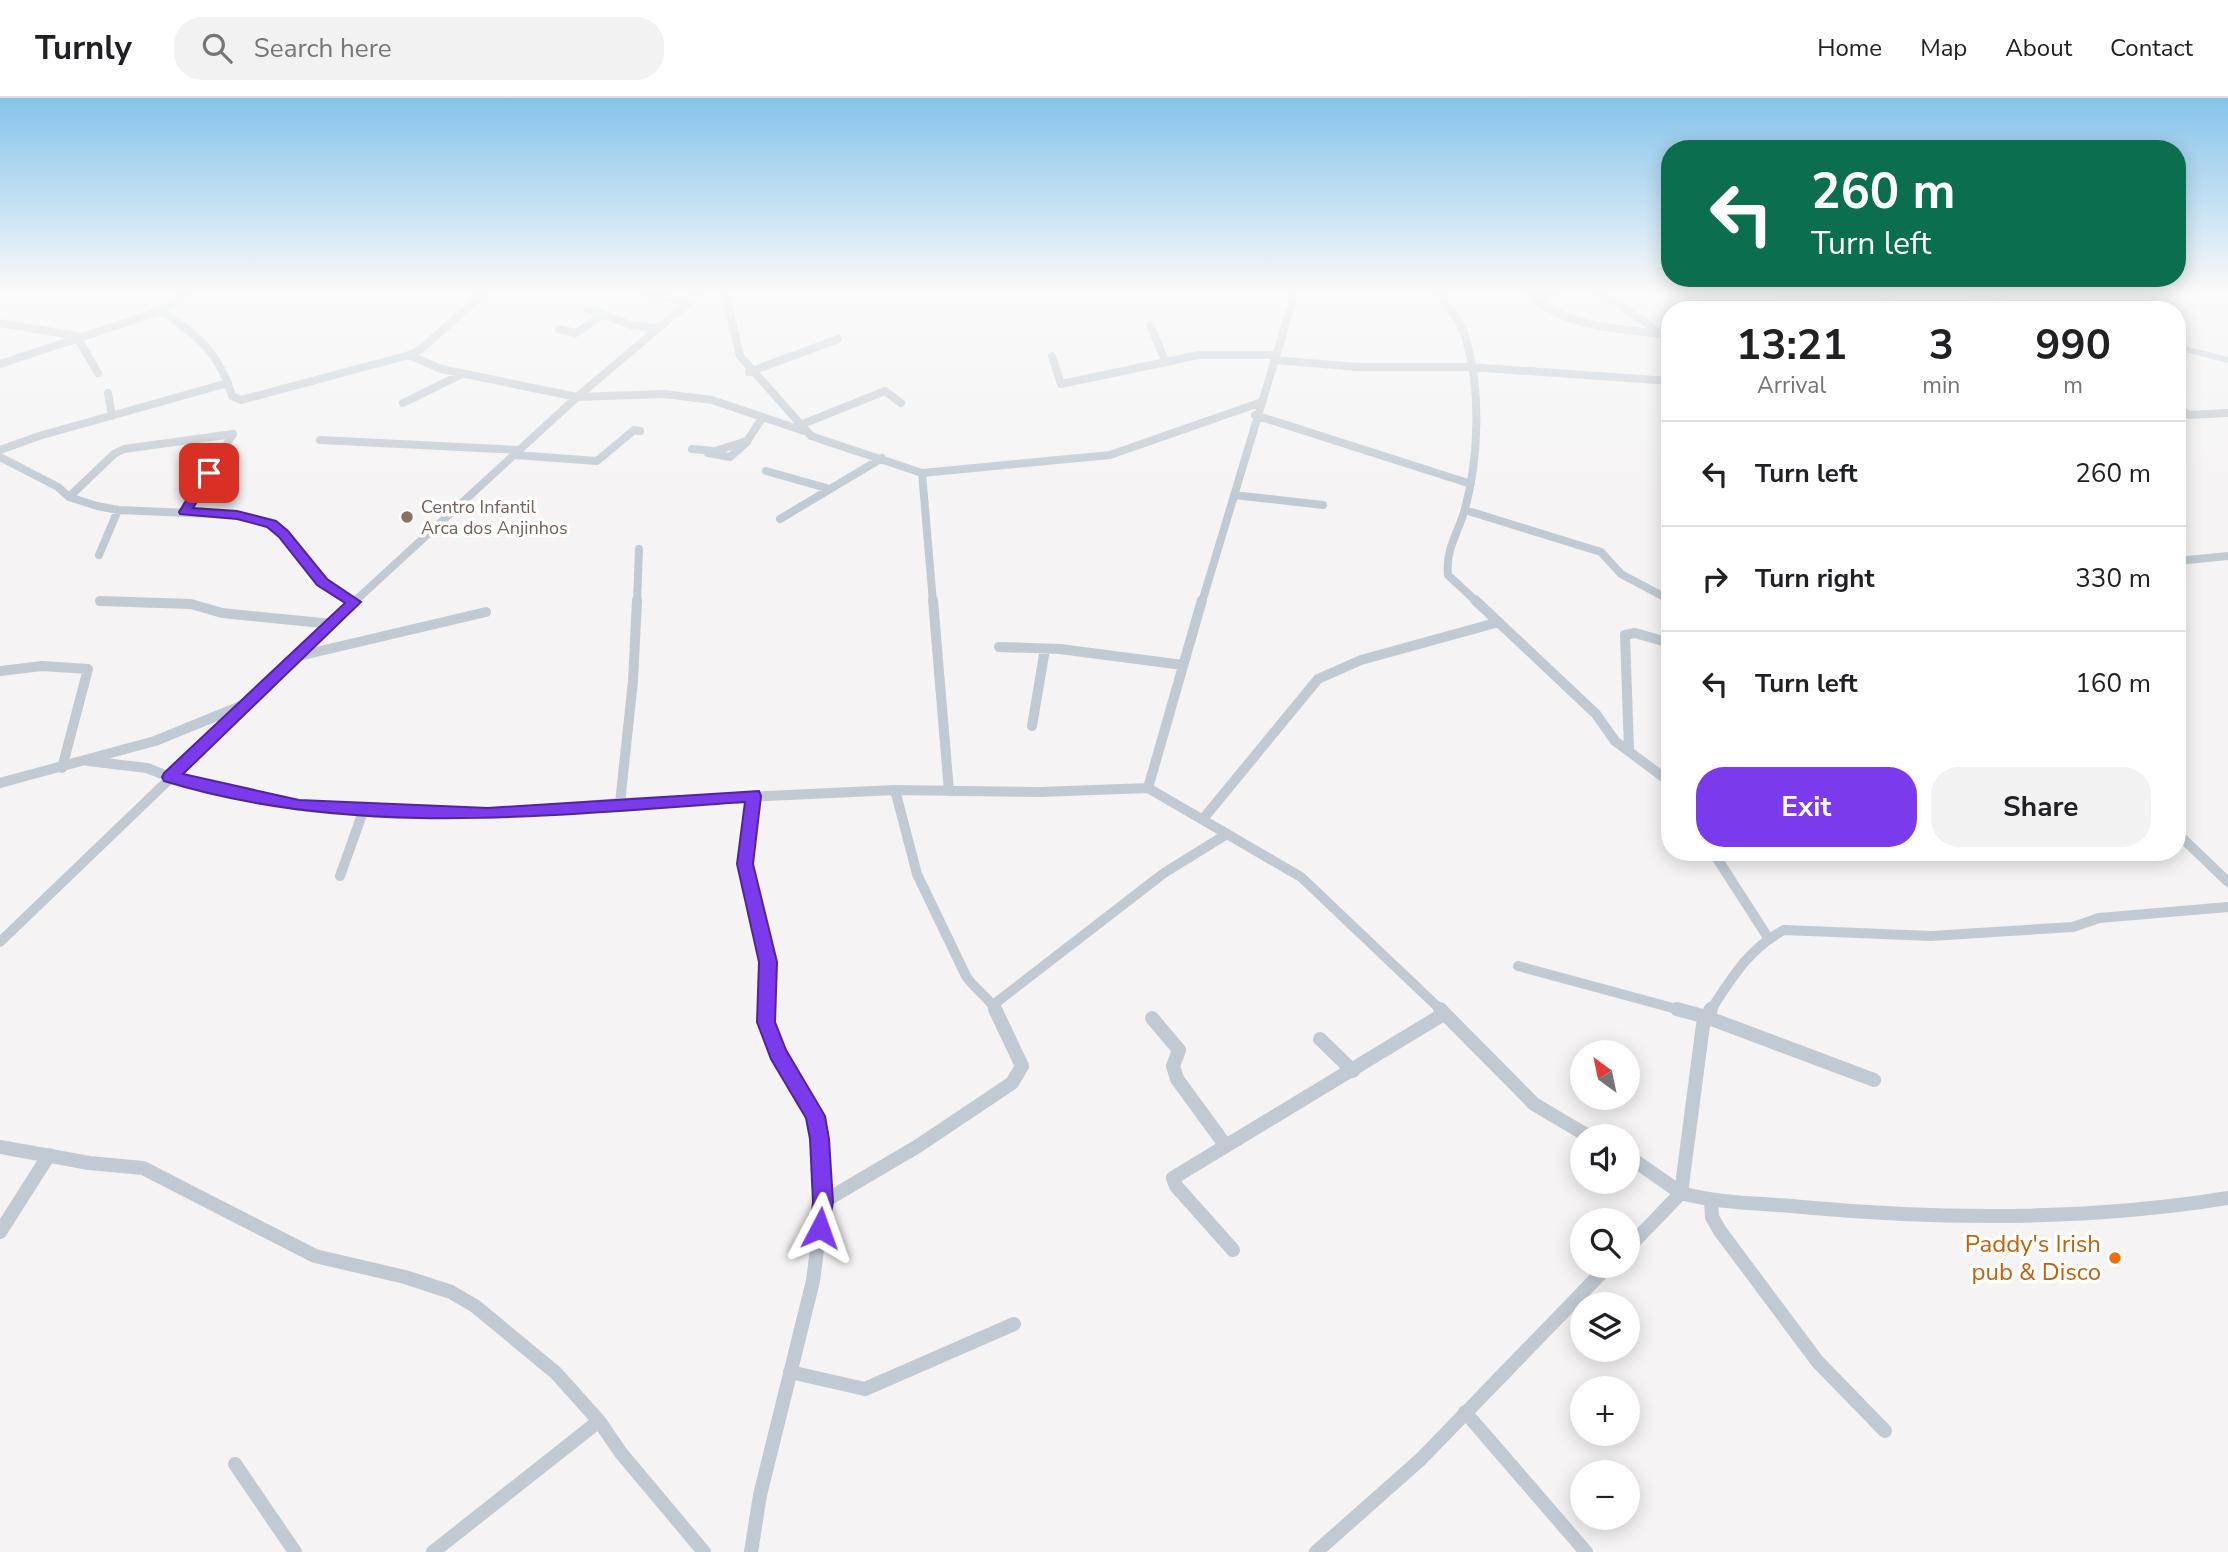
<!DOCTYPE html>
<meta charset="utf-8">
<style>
body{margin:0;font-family:"Nunito Sans",sans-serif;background:#f2f2f2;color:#202124;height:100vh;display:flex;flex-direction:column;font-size:26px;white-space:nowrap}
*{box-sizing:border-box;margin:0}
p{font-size:23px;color:#757577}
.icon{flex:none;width:38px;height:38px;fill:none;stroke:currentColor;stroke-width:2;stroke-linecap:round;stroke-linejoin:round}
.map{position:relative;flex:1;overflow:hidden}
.drawer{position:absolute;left:1661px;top:203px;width:525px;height:560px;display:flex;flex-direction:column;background:#fff;border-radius:28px;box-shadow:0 4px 18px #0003}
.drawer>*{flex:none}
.guide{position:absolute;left:1661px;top:42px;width:525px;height:147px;border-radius:28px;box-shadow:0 4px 18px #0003;background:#0b6e4f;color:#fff;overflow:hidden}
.needle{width:46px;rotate:327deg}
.controls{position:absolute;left:1570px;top:942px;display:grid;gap:14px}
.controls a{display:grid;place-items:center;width:70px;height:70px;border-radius:50%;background:#fff;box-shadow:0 4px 18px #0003;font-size:35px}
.pin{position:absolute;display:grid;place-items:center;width:60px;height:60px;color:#fff;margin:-30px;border-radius:14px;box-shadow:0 4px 10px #0006}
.me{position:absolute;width:77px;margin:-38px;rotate:4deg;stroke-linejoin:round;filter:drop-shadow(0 0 5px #0008)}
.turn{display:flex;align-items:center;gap:24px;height:147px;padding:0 35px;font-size:32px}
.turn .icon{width:91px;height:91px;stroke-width:2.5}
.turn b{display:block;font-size:49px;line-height:60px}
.eta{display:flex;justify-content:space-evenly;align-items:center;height:119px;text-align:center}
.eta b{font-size:42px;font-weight:700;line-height:49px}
.button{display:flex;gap:14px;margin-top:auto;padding:14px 35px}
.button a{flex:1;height:80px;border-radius:28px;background:#7c3aed;color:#fff;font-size:28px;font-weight:700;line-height:80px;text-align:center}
.button a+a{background:#f2f2f2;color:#202124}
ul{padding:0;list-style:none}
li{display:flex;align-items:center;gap:21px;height:105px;padding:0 35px;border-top:2px solid #e0e0e0}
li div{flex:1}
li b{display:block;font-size:26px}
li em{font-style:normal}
header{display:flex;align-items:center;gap:42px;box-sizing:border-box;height:98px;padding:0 35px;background:#fff;border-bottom:2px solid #e0e0e0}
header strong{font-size:33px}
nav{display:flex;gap:38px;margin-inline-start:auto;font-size:24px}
.search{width:490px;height:63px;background:#f2f2f2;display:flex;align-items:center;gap:18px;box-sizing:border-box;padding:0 24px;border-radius:28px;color:#757577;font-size:26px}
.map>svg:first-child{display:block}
.education{fill:#e6e4e5}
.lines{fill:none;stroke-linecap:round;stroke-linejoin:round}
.minor-far2{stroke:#c1cad2;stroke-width:8}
.minor-far1{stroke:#c1cad2;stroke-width:10}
.minor{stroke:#c1cad2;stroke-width:14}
.secondary{fill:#c1cbd6;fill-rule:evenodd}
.route{fill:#7c3aed;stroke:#51269a;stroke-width:2}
.education-dot{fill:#8d6e63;stroke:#fff;stroke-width:2.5}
.food-dot{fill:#e8710a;stroke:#fff;stroke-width:2.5}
.labels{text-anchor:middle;stroke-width:7;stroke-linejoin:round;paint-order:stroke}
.far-education-label{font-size:18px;fill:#785e54;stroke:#fff;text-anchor:start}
.near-food-label{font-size:24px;fill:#c56008;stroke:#fff;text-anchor:end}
</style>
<header>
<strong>Turnly</strong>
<div class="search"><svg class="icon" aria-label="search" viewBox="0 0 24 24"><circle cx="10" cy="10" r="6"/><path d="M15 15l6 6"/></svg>Search here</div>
<nav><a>Home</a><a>Map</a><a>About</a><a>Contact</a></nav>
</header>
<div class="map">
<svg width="2228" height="1454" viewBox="0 0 2228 1454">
<rect width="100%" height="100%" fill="#f5f3f3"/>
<path class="education" d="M1785,195h106l-21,17h-93z"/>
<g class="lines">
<path class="minor-far2" d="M641,195l48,9
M725,195l15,63 71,80 111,37 188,-18 149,-52
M1439,195c10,14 22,29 27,46 15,51 13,118 -1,170 -6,22 -20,41 -17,66l29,27
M1528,195c38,35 85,35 134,41l8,9
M1597,195l19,9 44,31
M1534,202l24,-7
M1994,202l7,-7
M587,211l44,16 27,3
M1870,212l22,-17
M161,213c35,22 60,44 71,85l9,4 168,-45 12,-6 63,-56
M0,225l77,13
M1150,227l15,35
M559,231l17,4 27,-18
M77,239l21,36
M409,257l32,14 136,28 87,-3 48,6 92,31
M1052,258l9,28 138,-29h76
M1274,262l84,7h112l200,14
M0,266l161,-53 27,-18
M749,274l89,-33
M108,295l4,23
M403,305l59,-29
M2177,309l12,8 38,-2
M1255,317l216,69
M800,327l85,-34 16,12
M320,342l199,10
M692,351l23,2 32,-10 16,-24
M0,352l39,-14 189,-53
M708,355l22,4 17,-15
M515,357l82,6 37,-31 6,1
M0,359l58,30 11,10 28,9 21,4 119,5 35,9 50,58 32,20
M766,373l64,18
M922,375l11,129
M1234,397l89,10
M69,399l45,-43 10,-5 109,-15
M1465,412l136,42 20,22 49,26
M185,414l48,-78
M780,421l102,-61
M99,457l19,-45
M2177,463l51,-5
M100,503l36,1
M354,504l223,-205 123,-104
M637,504l2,-53
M1202,504l93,-309"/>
<path class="minor-far1" d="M351,502l3,2
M933,502l16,191
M1475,502l121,114 19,27 55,41
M100,503l91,3 31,9 110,11
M999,549l61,2 123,16
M299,558l187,-44
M0,573l42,-5 46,3 -26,99
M1032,628l13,-77
M1629,652l-4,-115 10,-2 35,10
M88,663l59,7 23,9 129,29 189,8 132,-11 275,-13 145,2 108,-4 153,89 141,134
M0,685l155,-42 86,-35
M1148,690l54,-188
M895,692l22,84 49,102c8,13 24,22 30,35
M754,697l-9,69 23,98 -2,49
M620,705l13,-122 4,-81
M1203,721l115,-140 43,-19 138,-38
M2177,735l51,49
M1713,754l54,84
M340,778l24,-67
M0,844l356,-342
M1518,868l166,45
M993,907l171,-132 63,-39
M1710,913c21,-32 39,-63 74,-81l147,6 142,-9 26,-9 129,-11"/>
<path class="minor" d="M1440,911l94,95 54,32
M1677,911l29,8 168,63
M1152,920l27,32 -6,16 4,13 49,67
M1320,941l33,32
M0,1049l89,16 54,5 172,88 90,21 46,15 24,14 81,67 43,48 22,32 83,99
M1628,1058l53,37 22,-168 8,-16
M1711,1103l1,16 8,14 97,130 68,70
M823,1104l95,-56 94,-63 10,-17 -27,-57
M0,1134l49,-77
M1628,1150l53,-55c40,11 81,10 121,14 142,13 285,14 426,-9
M1233,1152l-57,-64 -3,-8 269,-163
M790,1274l75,17 149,-65
M1465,1314l121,140
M235,1366l60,88
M433,1454l166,-131
M751,1454l9,-57 53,-214 10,-79 -3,-63 -5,-23 -45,-78 -4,-29
M1316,1454l105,-93 188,-194"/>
<path class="secondary" d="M1963,195h16l59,17h-18z
M2177,246l51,13v6l-51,-13z"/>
</g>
<linearGradient id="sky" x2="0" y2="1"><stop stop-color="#85c3ea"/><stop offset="0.49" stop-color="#fafafa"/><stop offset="1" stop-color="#fafafa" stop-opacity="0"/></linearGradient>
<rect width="2228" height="398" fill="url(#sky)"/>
<path class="route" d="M209,371l6,4 -22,35 44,3 39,10 12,10 39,48 34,23 -178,172 116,26 189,8 271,-17 2,5 -8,68 24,98 -2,60 11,28 39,66 4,23 4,63 -6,33 -7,3 -7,-3 -3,-7 3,-26 -3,-63 -4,-21 -35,-59 -14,-37 2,-60 -22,-98 8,-62c-193,13 -393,37 -581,-21l-2,-4 2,-4 181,-170 -28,-18 -38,-48 -12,-10 -30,-8 -57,-5 -1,-2 24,-39z"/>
<circle class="education-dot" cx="407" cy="419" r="7"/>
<circle class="food-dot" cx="2115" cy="1160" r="7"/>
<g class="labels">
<g class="far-education-label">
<text x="421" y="415">Centro Infantil<tspan x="421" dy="21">Arca dos Anjinhos</tspan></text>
</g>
<g class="near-food-label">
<text x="2101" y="1154">Paddy's Irish<tspan x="2101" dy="28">pub &amp; Disco</tspan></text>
</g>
</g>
</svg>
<div class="controls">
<a><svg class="needle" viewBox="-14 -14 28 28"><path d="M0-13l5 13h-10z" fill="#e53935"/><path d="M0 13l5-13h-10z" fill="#757577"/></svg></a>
<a><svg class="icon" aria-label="sound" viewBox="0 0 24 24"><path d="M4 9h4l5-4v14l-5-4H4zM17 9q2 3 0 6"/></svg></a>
<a><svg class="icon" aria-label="search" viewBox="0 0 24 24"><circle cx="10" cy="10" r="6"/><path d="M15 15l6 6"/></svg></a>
<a><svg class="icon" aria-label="layers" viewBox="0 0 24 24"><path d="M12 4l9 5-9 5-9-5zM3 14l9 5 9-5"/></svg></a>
<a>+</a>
<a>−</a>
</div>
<div class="pin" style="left:209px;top:375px;background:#d93025"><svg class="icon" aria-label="arrive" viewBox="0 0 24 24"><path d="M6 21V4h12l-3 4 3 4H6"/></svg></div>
<svg class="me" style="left:820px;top:1130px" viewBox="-20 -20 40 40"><path d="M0-17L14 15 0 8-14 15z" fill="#7c3aed" stroke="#fff" stroke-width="4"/></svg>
<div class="guide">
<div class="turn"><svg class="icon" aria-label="left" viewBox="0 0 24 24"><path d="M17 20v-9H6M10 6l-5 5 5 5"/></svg><div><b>260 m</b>Turn left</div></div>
</div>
<section class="drawer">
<div class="eta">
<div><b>13:21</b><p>Arrival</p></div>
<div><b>3</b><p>min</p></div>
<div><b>990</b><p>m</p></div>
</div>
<ul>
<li><svg class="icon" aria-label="left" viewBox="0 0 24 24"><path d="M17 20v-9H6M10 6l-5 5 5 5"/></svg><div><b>Turn left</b></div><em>260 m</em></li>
<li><svg class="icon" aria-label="right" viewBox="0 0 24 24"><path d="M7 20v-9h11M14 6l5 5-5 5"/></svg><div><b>Turn right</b></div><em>330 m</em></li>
<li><svg class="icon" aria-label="left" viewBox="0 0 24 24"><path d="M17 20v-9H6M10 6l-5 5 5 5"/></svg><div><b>Turn left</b></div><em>160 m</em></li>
</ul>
<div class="button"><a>Exit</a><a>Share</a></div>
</section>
</div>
